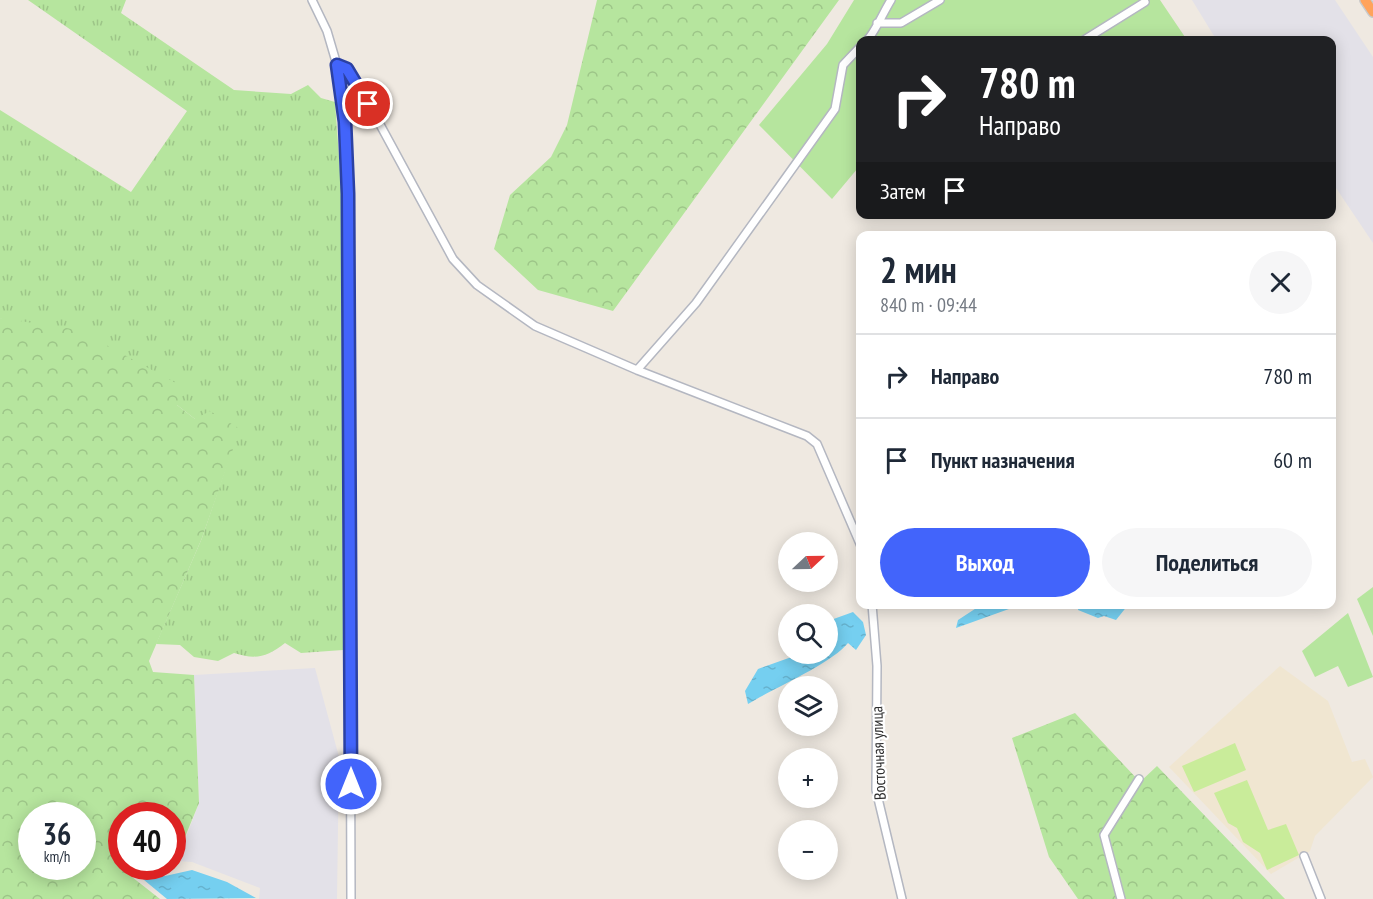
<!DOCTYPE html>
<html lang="ru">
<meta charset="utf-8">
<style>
body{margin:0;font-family:"PT Sans Narrow",sans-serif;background:#f6f6f7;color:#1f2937;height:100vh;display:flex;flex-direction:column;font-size:22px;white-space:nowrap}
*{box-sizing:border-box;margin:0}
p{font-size:20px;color:#747a83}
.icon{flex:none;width:33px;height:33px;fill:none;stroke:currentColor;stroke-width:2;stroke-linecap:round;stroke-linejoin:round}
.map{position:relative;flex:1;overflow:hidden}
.drawer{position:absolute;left:856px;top:231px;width:480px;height:378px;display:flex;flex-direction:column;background:#fff;border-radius:12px;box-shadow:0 3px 15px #0003}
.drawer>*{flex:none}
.hud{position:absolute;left:856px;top:36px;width:480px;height:183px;border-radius:12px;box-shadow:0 3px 15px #0003;background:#202124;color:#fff;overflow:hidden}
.needle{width:39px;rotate:68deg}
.fabs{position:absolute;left:778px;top:532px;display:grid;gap:12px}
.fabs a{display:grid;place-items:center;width:60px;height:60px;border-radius:50%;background:#fff;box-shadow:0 3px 15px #0003;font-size:30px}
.speed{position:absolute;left:18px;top:802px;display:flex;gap:12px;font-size:30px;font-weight:700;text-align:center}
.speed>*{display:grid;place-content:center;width:78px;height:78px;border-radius:50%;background:#fff;box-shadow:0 3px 15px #0003;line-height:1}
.speed small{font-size:15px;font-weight:400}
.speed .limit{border:9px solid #d22;background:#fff;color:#111}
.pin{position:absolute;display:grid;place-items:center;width:51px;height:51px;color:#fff;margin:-26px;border:3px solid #fff;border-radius:50%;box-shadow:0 2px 6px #0007}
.me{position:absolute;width:66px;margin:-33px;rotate:0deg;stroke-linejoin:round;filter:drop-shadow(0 0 4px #0008)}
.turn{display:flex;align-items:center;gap:21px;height:126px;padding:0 24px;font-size:27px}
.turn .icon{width:78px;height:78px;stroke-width:2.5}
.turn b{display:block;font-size:42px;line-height:51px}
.then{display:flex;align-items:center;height:57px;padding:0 24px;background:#0003;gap:12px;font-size:22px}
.round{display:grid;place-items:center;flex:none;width:63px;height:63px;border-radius:32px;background:#f6f6f7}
.summary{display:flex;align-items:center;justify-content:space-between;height:102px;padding:0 24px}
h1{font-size:36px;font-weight:800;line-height:45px}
.primary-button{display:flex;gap:12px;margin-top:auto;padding:12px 24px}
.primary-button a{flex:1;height:69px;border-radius:36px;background:#4264fb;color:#fff;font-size:24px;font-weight:800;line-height:69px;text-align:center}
.primary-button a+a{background:#f6f6f7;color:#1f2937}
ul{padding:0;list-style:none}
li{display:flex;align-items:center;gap:18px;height:84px;padding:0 24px;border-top:2px solid #e0e1e3}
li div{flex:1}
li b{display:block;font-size:22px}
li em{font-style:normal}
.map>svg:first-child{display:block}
.industrial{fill:#e3e1e8}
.education{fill:#f0e6d1}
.grass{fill:url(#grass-tufts)}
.forest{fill:url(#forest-crowns);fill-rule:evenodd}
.garden{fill:#b6e59e}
.pitch{fill:#c9ec9a}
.water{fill:url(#water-ripples)}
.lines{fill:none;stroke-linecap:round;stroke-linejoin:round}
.minor-casing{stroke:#b4b7c1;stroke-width:10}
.highway-casing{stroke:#c9c9c9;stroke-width:12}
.minor{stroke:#fff;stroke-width:7}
.highway{stroke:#ffa35c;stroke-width:9}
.route-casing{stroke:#2b41a3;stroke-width:15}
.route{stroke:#4264fb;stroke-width:10}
.labels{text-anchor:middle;stroke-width:4.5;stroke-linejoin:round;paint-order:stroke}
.street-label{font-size:16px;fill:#2e2e2e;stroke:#fff}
</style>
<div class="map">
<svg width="1373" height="899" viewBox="0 0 1373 899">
<defs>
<pattern id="grass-tufts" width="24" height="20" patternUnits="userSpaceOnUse" patternTransform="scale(1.5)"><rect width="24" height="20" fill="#b6e59e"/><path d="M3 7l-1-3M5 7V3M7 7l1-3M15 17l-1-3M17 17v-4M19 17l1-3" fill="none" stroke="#9dc588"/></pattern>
<pattern id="forest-crowns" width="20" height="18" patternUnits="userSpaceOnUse" patternTransform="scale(1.5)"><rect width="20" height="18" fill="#b6e59e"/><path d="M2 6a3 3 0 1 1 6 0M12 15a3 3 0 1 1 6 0" fill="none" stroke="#9dc588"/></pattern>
<pattern id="water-ripples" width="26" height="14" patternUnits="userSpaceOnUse" patternTransform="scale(1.5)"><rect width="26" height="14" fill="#75cff0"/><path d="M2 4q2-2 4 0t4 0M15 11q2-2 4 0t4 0" fill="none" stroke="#66b2ce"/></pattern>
</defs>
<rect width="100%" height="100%" fill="#efe9e1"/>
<path class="industrial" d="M1192,0h143l38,57v186l-41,-61v-142h-125l7,-4z
M315,668l24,89 -2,142h-78l1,-11 -68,-26 -15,-1 22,-58 -5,-128z"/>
<path class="education" d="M1280,666l48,35 24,61 13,-3 8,18 -58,59 -5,15 -39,23 -102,-107z"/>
<path class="grass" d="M28,0h98l-5,13 113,77 57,4 17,-9 13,13 14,4 6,82 2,466 -42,3 -16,-10c-18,14 -29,17 -51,10l-16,8 -24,-4 -14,-12 -24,-1 46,-106 37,-109 -44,-10 -18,-14 -177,-87v-208l131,82 56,-81z"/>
<path class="forest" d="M597,0h242l-226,311 -75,-21 -44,-41 16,-54 41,-38 16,-32z
M0,318l79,12 102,56 -4,19 18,14 15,-8 30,18 -38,109 -53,123 4,11 41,3 5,128 -26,63 -1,-50h-50v51h13l-4,3 1,7 28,22h-160zM32,816h50v51h-50z
M1075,713l65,69 17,-16 128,133h-207l-29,-42 -37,-119z"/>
<path class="garden" d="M854,0h306l27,40h-326v128h-3l-26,31 -73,-74 68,-81z
M1373,587v49l-16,-37z
M1348,613l25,64 -25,10 -10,-21 -23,11 -13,-26z"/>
<path class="pitch" d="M1235,743l11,27 -52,22 -12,-26z
M1247,780l21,50 18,-6 13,31 -32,15 -7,-17 -17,-11 -6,-14 -9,-5 -14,-30z"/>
<path class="water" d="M981,605v-1l39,1 -64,23 2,-8z
M1079,605l49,-1v1l-12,15 -12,-4 -6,2 -20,-8z
M853,612l10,10 3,13 -10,15 -8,-7c-17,21 -74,45 -100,61l-3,-13 13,-22 42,-15h6l2,4 8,-4h12v-33z
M147,869l18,7 27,-6 35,12 29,16 -89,1 -29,-24z"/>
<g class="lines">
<g class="minor-casing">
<path id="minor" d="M312,0l15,31 10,34 8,57 4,175 2,602
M877,23h24l39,-23
M867,40c7,-6 17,-29 24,-40
M1084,40l61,-38
M337,65l10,4 11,15 95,175 24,26 58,41 102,44 170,66 10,8 44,102
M637,370l59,-67 139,-194 8,-44 18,-19
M872,604l5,62 -1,124 26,109
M1304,856l17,43
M1121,899l-17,-64 35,-56"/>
</g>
<g class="highway-casing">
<path id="highway" d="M1365,0l8,12"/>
</g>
<use href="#minor" class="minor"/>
<use href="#highway" class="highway"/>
</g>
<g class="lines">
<g class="route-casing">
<path id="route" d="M351,784l-3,-590 -3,-72 -8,-57 10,4 21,35"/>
</g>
<use href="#route" class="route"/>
</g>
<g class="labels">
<g class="street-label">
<text transform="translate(878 753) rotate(-92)" y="6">Восточная улица</text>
</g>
</g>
</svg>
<div class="fabs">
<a><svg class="needle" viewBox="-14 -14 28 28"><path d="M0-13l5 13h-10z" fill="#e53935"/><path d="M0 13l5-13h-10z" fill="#747a83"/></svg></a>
<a><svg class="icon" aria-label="search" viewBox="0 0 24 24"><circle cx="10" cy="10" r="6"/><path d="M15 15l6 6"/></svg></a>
<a><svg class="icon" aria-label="layers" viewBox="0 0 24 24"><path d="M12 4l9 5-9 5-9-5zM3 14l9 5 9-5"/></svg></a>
<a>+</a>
<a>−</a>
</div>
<div class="speed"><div>36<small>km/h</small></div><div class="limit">40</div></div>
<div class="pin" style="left:368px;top:104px;background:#d93025"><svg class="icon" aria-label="arrive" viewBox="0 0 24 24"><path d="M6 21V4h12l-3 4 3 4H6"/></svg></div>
<svg class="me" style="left:351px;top:784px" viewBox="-20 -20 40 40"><circle r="17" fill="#4264fb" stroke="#fff" stroke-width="3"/><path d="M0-11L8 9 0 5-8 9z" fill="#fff"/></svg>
<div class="hud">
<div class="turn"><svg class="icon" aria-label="right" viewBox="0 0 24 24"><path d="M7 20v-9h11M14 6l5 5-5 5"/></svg><div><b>780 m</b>Направо</div></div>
<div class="then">Затем<svg class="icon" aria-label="arrive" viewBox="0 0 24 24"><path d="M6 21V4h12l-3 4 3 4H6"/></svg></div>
</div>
<section class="drawer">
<div class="summary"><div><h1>2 мин</h1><p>840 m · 09:44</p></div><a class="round"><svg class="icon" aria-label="close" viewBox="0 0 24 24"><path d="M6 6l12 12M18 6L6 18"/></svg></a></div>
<ul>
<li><svg class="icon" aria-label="right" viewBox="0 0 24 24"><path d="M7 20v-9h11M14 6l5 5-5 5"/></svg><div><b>Направо</b></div><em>780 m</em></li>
<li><svg class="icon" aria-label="arrive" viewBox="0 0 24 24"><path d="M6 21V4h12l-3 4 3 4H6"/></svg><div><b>Пункт назначения</b></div><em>60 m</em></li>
</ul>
<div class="primary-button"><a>Выход</a><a>Поделиться</a></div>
</section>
</div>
